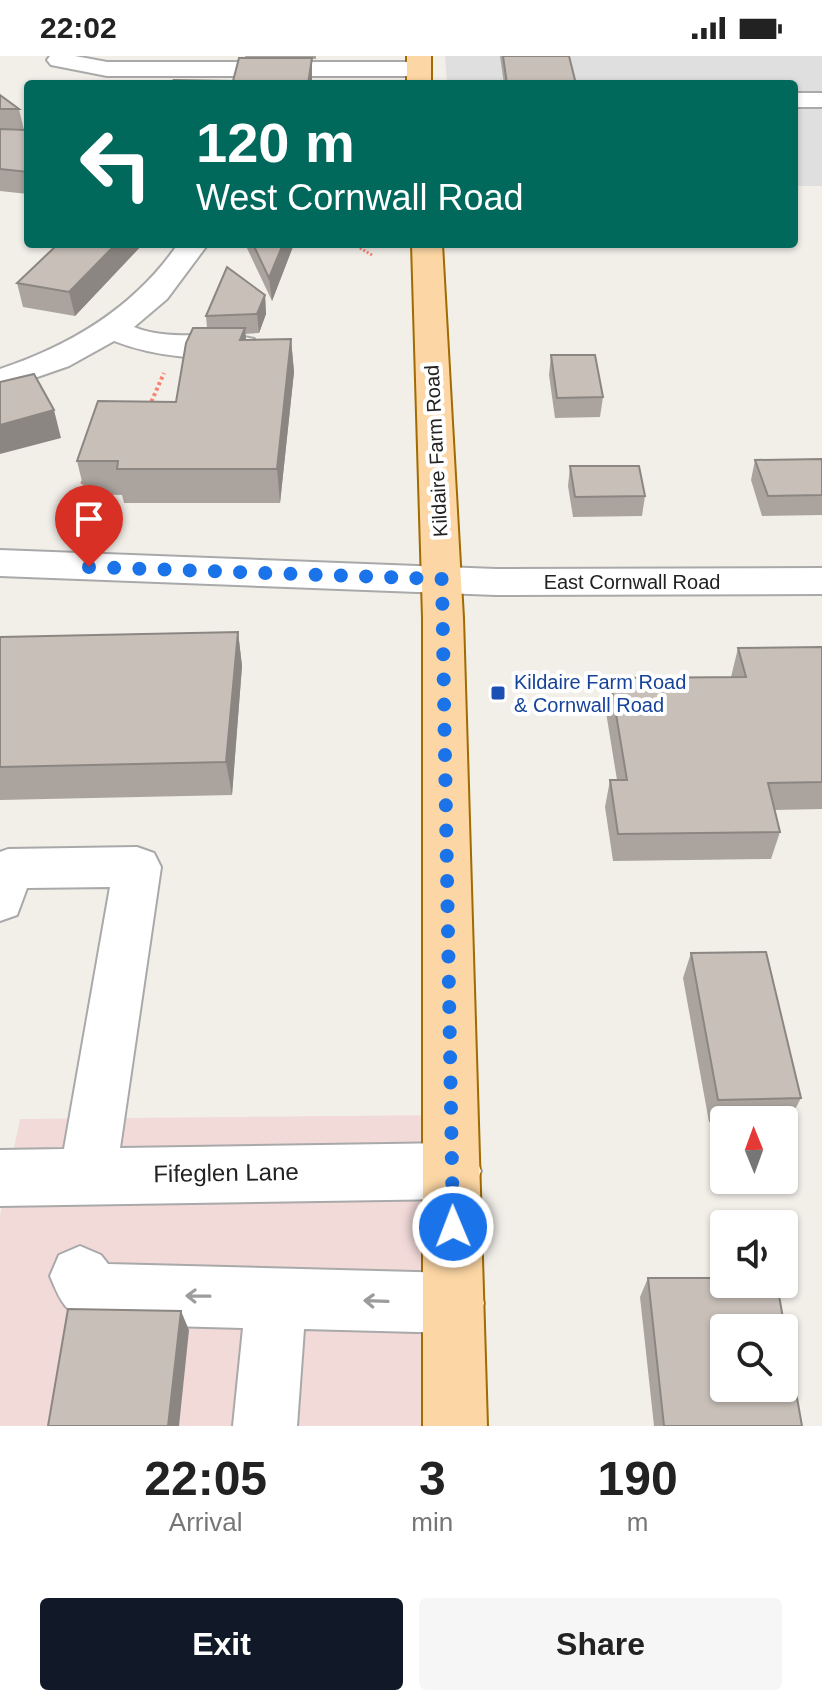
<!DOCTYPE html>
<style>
body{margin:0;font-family:Arial,sans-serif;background:#f6f6f6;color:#222;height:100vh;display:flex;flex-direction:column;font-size:30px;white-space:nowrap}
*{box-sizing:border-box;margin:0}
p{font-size:26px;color:#767676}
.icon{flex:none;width:44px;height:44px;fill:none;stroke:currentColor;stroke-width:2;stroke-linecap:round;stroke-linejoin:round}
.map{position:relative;height:1370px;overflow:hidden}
.sheet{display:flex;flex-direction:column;background:#fff;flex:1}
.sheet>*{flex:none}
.hud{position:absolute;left:24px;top:24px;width:774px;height:168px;border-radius:8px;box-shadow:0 2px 6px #0004;background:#00695c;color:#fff;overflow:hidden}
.needle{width:52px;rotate:359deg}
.fabs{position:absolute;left:710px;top:1050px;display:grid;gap:16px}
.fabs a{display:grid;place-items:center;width:88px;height:88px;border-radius:8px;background:#fff;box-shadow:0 2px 6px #0004;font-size:40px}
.pin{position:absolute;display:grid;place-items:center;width:68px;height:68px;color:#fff;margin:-82px -34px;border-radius:50% 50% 50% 0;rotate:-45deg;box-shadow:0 0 8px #0007}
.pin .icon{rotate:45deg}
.me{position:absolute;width:88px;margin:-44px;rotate:359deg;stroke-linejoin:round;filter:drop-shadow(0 0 6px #0008)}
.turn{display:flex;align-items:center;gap:28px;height:168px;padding:0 40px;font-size:36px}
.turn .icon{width:104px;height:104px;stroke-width:2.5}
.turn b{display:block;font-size:56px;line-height:68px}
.eta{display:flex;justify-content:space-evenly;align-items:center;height:136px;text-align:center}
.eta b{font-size:48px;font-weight:600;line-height:56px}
.button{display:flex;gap:16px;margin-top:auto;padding:16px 40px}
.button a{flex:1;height:92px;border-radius:8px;background:#111827;color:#fff;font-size:32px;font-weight:600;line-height:92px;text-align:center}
.button a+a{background:#f6f6f6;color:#222}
.status{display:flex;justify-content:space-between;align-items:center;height:56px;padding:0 40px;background:#fff;direction:ltr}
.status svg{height:22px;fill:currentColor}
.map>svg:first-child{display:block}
.residential{fill:#e0dfdf}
.commercial{fill:#f2dad9}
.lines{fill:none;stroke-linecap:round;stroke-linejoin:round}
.minor-casing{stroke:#a9a9a9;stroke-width:4}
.major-casing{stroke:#a06b00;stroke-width:4}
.path-far1{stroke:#fa8072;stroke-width:3;stroke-dasharray:2 2;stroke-linecap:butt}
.path{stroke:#fa8072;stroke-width:4;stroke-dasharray:3 3;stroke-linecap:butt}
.minor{fill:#fff;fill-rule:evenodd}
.major{fill:#fcd6a4;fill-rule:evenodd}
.wall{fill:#aba49e}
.shaded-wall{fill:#8b8681}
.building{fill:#c7bfb8;stroke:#8b8681;stroke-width:2;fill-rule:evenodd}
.oneway{stroke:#9c9c9c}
.route{stroke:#1a73e8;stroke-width:14;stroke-dasharray:0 25.2}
.transit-dot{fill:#1a4fb4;stroke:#fff;stroke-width:3}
.labels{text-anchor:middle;stroke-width:8;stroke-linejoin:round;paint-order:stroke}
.street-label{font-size:20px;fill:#222;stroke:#fff}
.transit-label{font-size:20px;fill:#164399;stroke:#fff;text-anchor:start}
.near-street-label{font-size:24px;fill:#222;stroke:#fff}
</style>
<div class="status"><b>22:02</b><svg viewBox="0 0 49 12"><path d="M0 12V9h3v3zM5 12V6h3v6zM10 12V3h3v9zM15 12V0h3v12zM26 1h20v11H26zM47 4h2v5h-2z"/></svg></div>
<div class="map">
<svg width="822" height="1370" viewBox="0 0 822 1370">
<rect width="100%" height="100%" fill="#f2efe9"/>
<path class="residential" d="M445,0h377v38h-28v-10h-347z
M794,53h28v77h-28z"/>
<path class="commercial" d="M452,1059l3,311h-455v-210l20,-97z"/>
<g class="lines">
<g class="minor-casing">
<path id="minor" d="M50,0h25l32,6h312l8,2 4,5 -4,5 -8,2h-312l-56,-11 -4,-5z
M794,37h28v14h-28z
M178,188h30l-41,55 -33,28c39,16 81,2 120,12l5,7 -5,7c-43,10 -99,4 -140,-12l-45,25 -69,24v-21c72,-24 135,-62 178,-125z
M0,494l496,19 326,-1v26l-326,1 -496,-19z
M137,791l17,6 7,14 -41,281 333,-5 20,8 8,20 -8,20 -20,8 -453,7v-56l64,-1 46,-262 -83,1 -10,27 -17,6v-69l8,-3z
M80,1190l21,9 7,9 346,9 22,8 8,22 -8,22 -22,8 -150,-4 -7,97h-64l10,-98 -150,-4c-27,-11 -32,-21 -43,-48l9,-21z"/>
</g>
<g class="major-casing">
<path id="major" d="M407,0h24v28h-24z
M412,188h30l21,374 24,808h-64v-808z"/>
</g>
<path class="path-far1" d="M353,188l19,11"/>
<path class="path" d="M149,351l15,-34
M83,425c-4,21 3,25 21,33l3,8 -3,14"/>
<use href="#minor" class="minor"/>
<use href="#major" class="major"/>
</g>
<path class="wall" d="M245,0h71v3h-4v25h-137l-1,-4 59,1 13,-23z
M500,0h69l7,28h-72z
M0,39l19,14 5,21h1l3,-14v78l-28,-3z
M58,188h85l-68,72 -52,-9 -6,-24z
M245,188h49l-22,57z
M265,239l1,19 -7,19 -14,1 1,6 45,-1 3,33 -14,131h-156l-2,-8 -37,-1 -8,-33 99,-59 31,-74 -1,-12z
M551,299l52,42 -3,20 -45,1 -6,-43z
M822,403v56l-60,1 -11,-36 4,-20z
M570,410l75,30 -3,20 -69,1 -5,-31z
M238,576l4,34 -10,129 -232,5v-163z
M822,591v162l-47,1 5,22 -9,27 -158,2 -8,-54 5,-27h7l-12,-74 5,-28 121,-1 7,-29z
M691,897l110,145 -12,23 -65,-1v2h-15l-26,-144z
M648,1222l154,148h-148l-14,-129z"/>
<path class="shaded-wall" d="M312,2v26h-4z
M116,188h27l-68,72 -6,-24z
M283,188h11l-22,57 -3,-23z
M265,239l1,19 -7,19 -2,-19z
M245,272l3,33 -8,-21z
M291,283l3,33 -14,131 -3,-34z
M54,354l7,28 -61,16v-29z
M238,576l4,34 -10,129 -6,-33z
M181,1255l8,19 -10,96h-11z"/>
<path class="building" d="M503,0h66l7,28h-69z
M239,2h73l-4,26h-132l-2,-4 59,1z
M0,39l19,14h-19z
M26,59l2,1v56l-28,-3v-40l25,1z
M58,188h58l-47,48 -52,-9z
M253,188h30l-14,34z
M227,211l38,28 -8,19 -51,2z
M193,272h52l-5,12 51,-1 -14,130h-160l1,-8h-41l21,-60 78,1 10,-59z
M551,299h44l8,42 -46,1z
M34,318l20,36 -54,15v-43z
M822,403v36l-54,1 -13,-36z
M570,410h69l6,30 -70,1z
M238,576l-12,130 -226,5v-130z
M822,591v135l-54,1 12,49 -162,2 -8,-54h17l-17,-102 136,-1 -8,-29z
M766,896l35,146 -83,2 -27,-147z
M648,1222h76v6h53l25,142h-138zM724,1272h60v60h-60z
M68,1253l113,2 -13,115h-120z"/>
<defs><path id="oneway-shaft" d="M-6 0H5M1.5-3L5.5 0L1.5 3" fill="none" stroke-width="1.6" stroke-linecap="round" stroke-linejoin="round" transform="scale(2)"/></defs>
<g class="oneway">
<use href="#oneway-shaft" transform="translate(198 1240) rotate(-179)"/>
<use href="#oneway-shaft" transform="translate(376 1245) rotate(-178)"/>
</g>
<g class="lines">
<path class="route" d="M89,511l353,12 11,648"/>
</g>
<rect class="transit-dot" x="490" y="629" width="16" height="16" rx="4"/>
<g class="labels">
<g class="street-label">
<text transform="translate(436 395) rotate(-93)" y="7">Kildaire Farm Road</text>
<text x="632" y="533">East Cornwall Road</text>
</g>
<g class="transit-label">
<text x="514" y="633">Kildaire Farm Road<tspan x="514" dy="23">&amp; Cornwall Road</tspan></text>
</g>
<g class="near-street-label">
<text transform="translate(226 1117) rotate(-1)" y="8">Fifeglen Lane</text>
</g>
</g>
</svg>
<div class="fabs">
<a><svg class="needle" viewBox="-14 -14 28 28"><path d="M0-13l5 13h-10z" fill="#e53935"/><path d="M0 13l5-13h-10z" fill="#767676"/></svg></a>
<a><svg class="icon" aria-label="sound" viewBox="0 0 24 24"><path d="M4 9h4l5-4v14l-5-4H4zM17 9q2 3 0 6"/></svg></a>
<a><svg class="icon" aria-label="search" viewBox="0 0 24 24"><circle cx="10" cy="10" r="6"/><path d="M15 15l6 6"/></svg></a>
</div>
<div class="pin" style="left:89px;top:511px;background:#d93025"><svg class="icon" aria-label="arrive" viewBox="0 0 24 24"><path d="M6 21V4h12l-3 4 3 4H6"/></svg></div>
<svg class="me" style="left:453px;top:1171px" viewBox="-20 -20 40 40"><circle r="17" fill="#1a73e8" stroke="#fff" stroke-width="3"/><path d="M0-11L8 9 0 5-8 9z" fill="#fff"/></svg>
<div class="hud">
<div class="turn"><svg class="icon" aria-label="left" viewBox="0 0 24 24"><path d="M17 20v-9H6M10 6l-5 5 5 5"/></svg><div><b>120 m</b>West Cornwall Road</div></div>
</div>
</div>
<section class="sheet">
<div class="eta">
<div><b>22:05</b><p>Arrival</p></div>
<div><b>3</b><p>min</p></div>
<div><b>190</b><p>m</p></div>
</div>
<div class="button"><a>Exit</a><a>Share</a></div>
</section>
